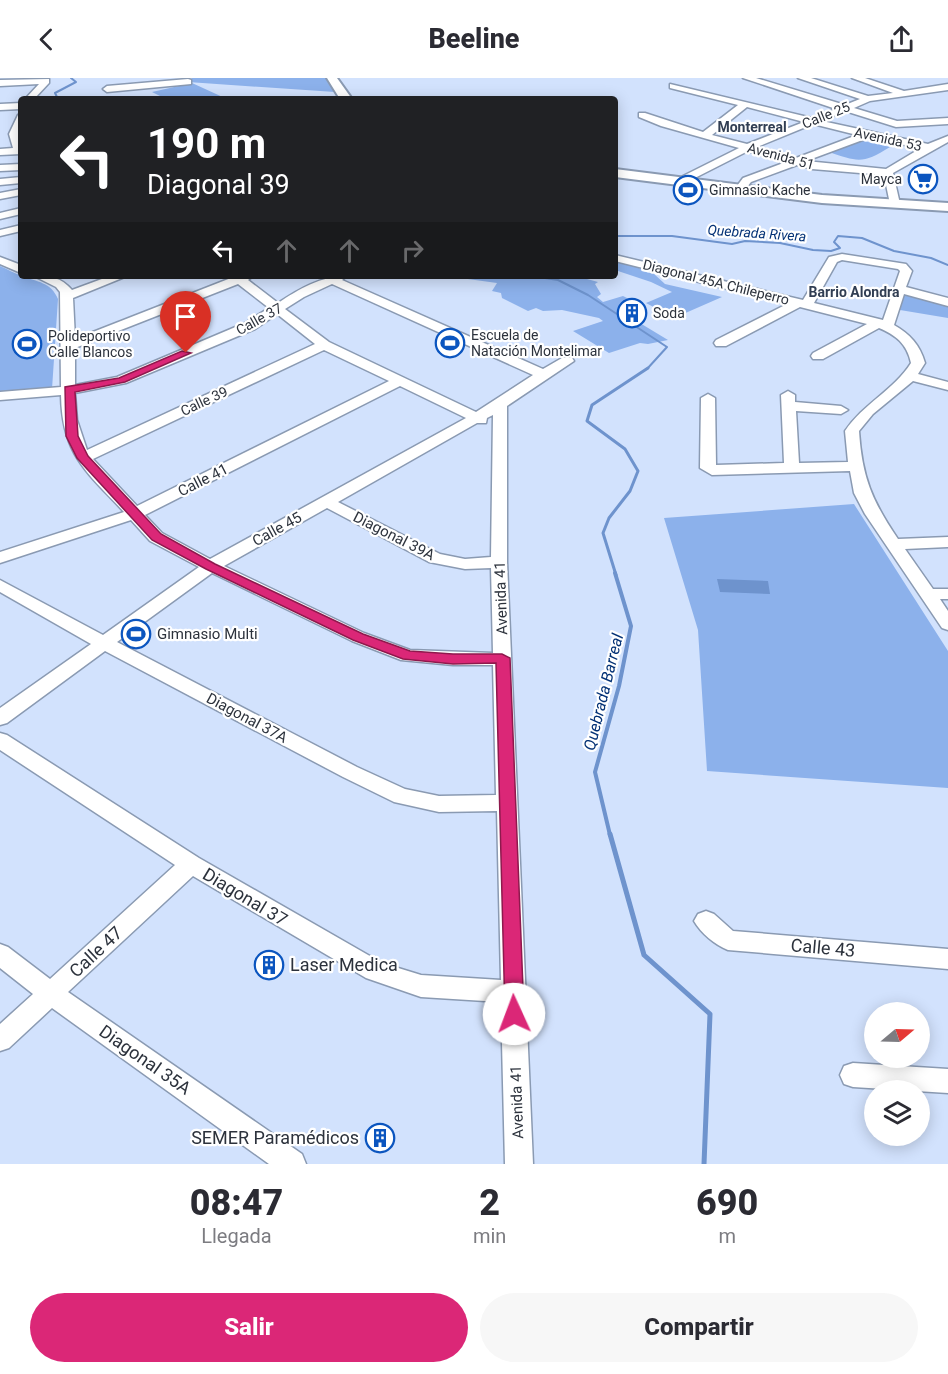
<!DOCTYPE html>
<html lang="es">
<meta charset="utf-8">
<style>
body{margin:0;font-family:Roboto,sans-serif;background:#f7f7f7;color:#2b2b33;height:100vh;display:flex;flex-direction:column;font-size:22px;white-space:nowrap}
*{box-sizing:border-box;margin:0}
p{font-size:20px;color:#7c7c81}
.icon{flex:none;width:33px;height:33px;fill:none;stroke:currentColor;stroke-width:2;stroke-linecap:round;stroke-linejoin:round}
.map{position:relative;height:1086px;overflow:hidden}
.drawer{display:flex;flex-direction:column;background:#fff;flex:1}
.drawer>*{flex:none}
.top-card{position:absolute;left:18px;top:18px;width:600px;height:183px;border-radius:6px;box-shadow:0 3px 15px #0003;background:#202124;color:#fff;overflow:hidden}
.needle{width:39px;rotate:71deg}
.controls{position:absolute;left:864px;top:924px;display:grid;gap:12px}
.controls a{display:grid;place-items:center;width:66px;height:66px;border-radius:50%;background:#fff;box-shadow:0 3px 15px #0003;font-size:30px}
.pin{position:absolute;display:grid;place-items:center;width:51px;height:51px;color:#fff;margin:-62px -26px;border-radius:50% 50% 50% 0;rotate:-45deg;box-shadow:0 0 6px #0007}
.pin .icon{rotate:45deg}
.me{position:absolute;width:66px;margin:-33px;rotate:358deg;stroke-linejoin:round;filter:drop-shadow(0 0 4px #0008)}
.turn{display:flex;align-items:center;gap:21px;height:126px;padding:0 30px;font-size:27px}
.turn .icon{width:78px;height:78px;stroke-width:2.5}
.turn b{display:block;font-size:42px;line-height:51px}
.lanes{display:flex;align-items:center;height:57px;padding:0 30px;background:#0003;justify-content:center;gap:30px;direction:ltr}
.lanes .off{opacity:.35}
.eta{display:flex;justify-content:space-evenly;align-items:center;height:102px;text-align:center}
.eta b{font-size:36px;font-weight:800;line-height:42px}
.button{display:flex;gap:12px;margin-top:auto;padding:12px 30px}
.button a{flex:1;height:69px;border-radius:36px;background:#db2777;color:#fff;font-size:24px;font-weight:800;line-height:69px;text-align:center}
.button a+a{background:#f7f7f7;color:#2b2b33}
header{display:flex;justify-content:space-between;align-items:center;height:78px;padding:0 30px;background:#fff;font-size:27px;font-weight:800}
.map>svg:first-child{display:block}
.green{fill:#8cb1eb}
.water{fill:#6e93cd}
.lines{fill:none;stroke-linecap:round;stroke-linejoin:round}
.stream-far3{stroke:#6e93cd;stroke-width:2}
.stream-far2{stroke:#6e93cd;stroke-width:3}
.stream-far1{stroke:#6e93cd;stroke-width:4}
.stream{stroke:#6e93cd;stroke-width:5}
.minor-casing{stroke:#8a9ab2;stroke-width:3}
.major-casing{stroke:#8a9ab2;stroke-width:4}
.minor{fill:#fff;fill-rule:evenodd}
.major{fill:#fff;fill-rule:evenodd}
.route{fill:#db2777;stroke:#8e194d;stroke-width:1.5}
.labels{text-anchor:middle;stroke-width:4.5;stroke-linejoin:round;paint-order:stroke}
.far-street-label{font-size:14px;fill:#2c323c;stroke:#fff}
.far-neighbourhood-label{font-size:14px;font-weight:bold;fill:#313e53;stroke:#fff}
.far-poi-label{font-size:14px;fill:#2c323c;stroke:#fff;text-anchor:start}
.far-water-label{font-size:14px;font-style:italic;fill:#043276;stroke:#fff}
.street-label{font-size:15px;fill:#2c323c;stroke:#fff}
.poi-label{font-size:15px;fill:#2c323c;stroke:#fff;text-anchor:start}
.water-label{font-size:16px;font-style:italic;fill:#043276;stroke:#fff}
.near-street-label{font-size:18px;fill:#2c323c;stroke:#fff}
.near-poi-label{font-size:18px;fill:#2c323c;stroke:#fff;text-anchor:start}
</style>
<header><svg class="icon" aria-label="back" viewBox="0 0 24 24"><path d="M15 5l-7 7 7 7"/></svg>Beeline<svg class="icon" aria-label="share" viewBox="0 0 24 24"><path d="M12 15V3M7 8l5-5 5 5M5 13v7h14v-7"/></svg></header>
<div class="map">
<svg width="948" height="1086" viewBox="0 0 948 1086">
<rect width="100%" height="100%" fill="#d2e2fd"/>
<path class="green" d="M192,0h139l4,14 -147,-10z
M192,5l35,16h-61l-14,-7z
M859,62l31,7c-27,17 -32,15 -61,5z
M616,182l23,5 -2,2 11,6h5l12,11 57,13 -48,21 -28,-15 26,-11 -21,-10 -36,-12z
M0,188c7,3 16,8 22,10 15,6 29,6 36,23l-6,90 -52,5z
M446,198h130l22,6 -3,2 6,10 -4,3 6,5 20,-6 16,8 -19,7 48,29 -20,4 -8,-1 -31,10 -36,-22 30,-10 -4,-3 -37,-8 -19,1 -7,-3 -8,3 -26,-13 -1,-5 -9,-2 5,-8z
M906,216l42,12v12l-48,-8 2,-14z
M854,426l94,147v137l-241,-17 -9,-141 -34,-112z"/>
<path class="water" d="M717,501l51,2 2,13 -50,-2z"/>
<g class="lines">
<path class="stream-far3" d="M58,21l-3,-6 21,-11 -5,-4
M615,158h57l60,8 13,-3 35,2 33,7 18,1 9,-3 -6,-6 4,-6 24,2 32,13 37,7 17,7
M532,198l26,4 30,15 79,52 -20,22"/>
<path class="stream-far2" d="M616,497l-13,-42 6,-15 21,-27 8,-20 -13,-22 -38,-28 5,-16 56,-37"/>
<path class="stream-far1" d="M610,757l-15,-63 24,-86 12,-60 -16,-53"/>
<path class="stream" d="M610,756l34,121 66,59 -6,150"/>
<g class="minor-casing">
<path id="minor" d="M743,0h13l89,27 15,-6 -62,-21h13l57,18 25,-3 -41,-15h13l39,13 44,-7v6l-78,11 -16,7 43,13 51,-3v6l-52,3 -51,-16 -23,10 106,23 20,-8v6l-55,31 7,31 -5,3 -5,-3 -6,-29 -72,-6 -15,-4 -46,17 -8,10h-8l-1,-2 9,-12 43,-16 -38,-11 -65,33h-8v-4l64,-32 -78,-22 -22,-9v-4h6l58,19 35,-27 -68,-17v-4l142,34 24,-9zM747,29l57,15 -57,22 -35,-9zM813,46l44,11 -61,23 -39,-11zM868,60l53,10 -35,21 -80,-8z
M49,1v4l-15,16h-9l14,-15 -39,2v-6z
M188,1l3,1v4l-84,8 -4,-3 4,-3z
M21,25v6l-21,1v-6z
M21,36l-2,20 2,20 -21,1v-6l13,-1 -4,-14 9,-19z
M21,86v6l-21,1v-6z
M21,99v6l-21,2v-6z
M21,111v6l-21,4v-6z
M21,130v6l-21,5v-6z
M21,147v6l-21,5v-6z
M842,176l64,10 6,7 -6,16 42,11v8l-44,-12 -10,31c16,9 26,20 31,38l-7,11 30,8v8l-35,-9 -40,33 -14,17c3,46 13,70 39,108l50,-2v10l-43,2 28,40h15v10h-8l8,12v19l-6,-2 -77,-114 -11,-21 -4,-22 -138,4 -12,-7 1,-70 7,-4 7,4 1,67 68,-2 -3,-68 7,-4 7,4v7l46,4 7,4 -7,4 -45,-3 3,52 49,-1 -3,-31c18,-27 49,-41 66,-68 -4,-19 -15,-28 -32,-35l-56,31h-10l-2,-3 2,-3 54,-29 -67,-17 -74,39h-10l-2,-3 2,-3 71,-36 -172,-43v-6l188,45 26,-43zM842,182l56,9 2,2 -17,49 -69,-17 23,-41z
M0,179l21,8v8l-21,-9z
M34,198c16,0 27,1 38,14l38,-14h17l-54,22 2,41 156,-61 -2,-2h24l-5,4 30,23c21,-14 43,-27 69,-27l-5,4 201,89 19,-11h10l2,3 -67,45v156l26,602h-28l-4,-162 -80,-5 -55,-19 -173,-102 -125,116 234,162 4,10h-37l-217,-156 -43,40 -9,3v-27l33,-30 -33,-26v-24l8,3 42,32 125,-114 -175,-115v-17l7,2 192,123 183,105 39,12 80,5 -4,-169 -58,1 -45,-10 -51,-25 -238,-126 -98,72 -7,2v-17l91,-64 -91,-52v-12l103,55 96,-68 -49,-26 -19,-21 -131,43v-11l124,-40c-38,-41 -62,-57 -63,-117l-61,5v-8l61,-5 -1,-95 -4,-5zM238,206l31,24 -24,15 -128,54 -42,8v-37zM332,206l201,91 -57,37 -147,-70 -44,-33 19,-12zM277,236l38,30 -228,106 -10,-30 -2,-27 51,-10 129,-54zM324,272l65,31 -252,125 -44,-47zM400,308l66,32 -256,141 -48,-26 -17,-18zM493,337l-2,142 -26,2 -25,-5 -102,-52 139,-79h9l1,-5zM327,430l102,54 36,7 26,-1 2,85 -83,-3 -46,-17 -140,-67zM212,495l140,68 49,19 52,5h40l3,130 -57,1 -34,-7 -48,-22 -240,-125z
M706,833l8,3 19,17 215,18v20l-220,-19c-13,-5 -27,-17 -34,-29l4,-7z
M853,985l95,6v24l-95,-6 -9,-3 -4,-9 4,-9z"/>
</g>
<g class="major-casing">
<path id="major" d="M327,0h10l15,21h-12z
M615,91l207,26 126,8v8l-126,-8 -207,-26z"/>
</g>
<use href="#minor" class="minor"/>
<use href="#major" class="major"/>
</g>
<path class="route" d="M182,273l9,2 -66,29 -50,10 3,44 10,20 73,78 54,30 148,70 47,17 43,3h49l8,4 14,356 -3,6 -7,2 -6,-2 -3,-6 -9,-351 -43,1 -50,-5 -50,-19 -147,-71 -54,-29 -75,-82 -11,-22 -1,-49 54,-9z"/>
<defs>
<g id="supermarket-ring" transform="scale(1.5)"><circle r="9.5" fill="#fff" stroke="#0b55bf" stroke-width="1.5"/><path d="M-6-5.5h2.5l.6 2H6L4.5 2H-2.5L-4.4-4H-6ZM-1.5 3.2a1.3 1.3 0 1 0 .1 0ZM3 3.2a1.3 1.3 0 1 0 .1 0Z" fill="#0b55bf"/></g>
<g id="stadium-ring" transform="scale(1.5)"><circle r="9.5" fill="#fff" stroke="#0b55bf" stroke-width="1.5"/><path d="M0-5a6.5 5 0 1 0 0 10a6.5 5 0 1 0 0-10ZM-3.5-1.8h7v3.6h-7Z" fill="#0b55bf"/></g>
<g id="building-ring" transform="scale(1.5)"><circle r="9.5" fill="#fff" stroke="#0b55bf" stroke-width="1.5"/><path d="M-4-6H4V6H1V3H-1V6H-4ZM-2.5-4.3h1.7v1.8h-1.7ZM.8-4.3h1.7v1.8H.8ZM-2.5-1h1.7V.8h-1.7ZM.8-1h1.7V.8H.8Z" fill="#0b55bf"/></g>
</defs>
<g fill-rule="evenodd">
<use href="#supermarket-ring" x="923" y="101"/>
<use href="#stadium-ring" x="688" y="112"/>
<use href="#building-ring" x="632" y="235"/>
<use href="#stadium-ring" x="450" y="265"/>
<use href="#stadium-ring" x="27" y="266"/>
<use href="#stadium-ring" x="136" y="556"/>
<use href="#building-ring" x="269" y="887"/>
<use href="#building-ring" x="380" y="1060"/>
</g>
<g class="labels">
<g class="far-street-label">
<text transform="translate(826 37) rotate(-22)" y="5">Calle 25</text>
<text transform="translate(888 61) rotate(12)" y="5">Avenida 53</text>
<text transform="translate(781 78) rotate(15)" y="5">Avenida 51</text>
<text transform="translate(716 204) rotate(14)" y="5">Diagonal 45A Chileperro</text>
<text transform="translate(259 241) rotate(-29)" y="5">Calle 37</text>
<text transform="translate(204 323) rotate(-25)" y="5">Calle 39</text>
</g>
<g class="far-neighbourhood-label">
<text x="752" y="54">Monterreal</text>
<text x="854" y="219">Barrio Alondra</text>
</g>
<g class="far-poi-label">
<text x="902" y="106" text-anchor="end">Mayca</text>
<text x="709" y="117">Gimnasio Kache</text>
<text x="653" y="240">Soda</text>
<text x="471" y="262">Escuela de<tspan x="471" dy="16">Natación Montelimar</tspan></text>
<text x="48" y="263">Polideportivo<tspan x="48" dy="16">Calle Blancos</tspan></text>
</g>
<g class="far-water-label">
<text transform="translate(757 155) rotate(4)" y="5">Quebrada Rivera</text>
</g>
<g class="street-label">
<text transform="translate(203 402) rotate(-27)" y="5">Calle 41</text>
<text transform="translate(277 451) rotate(-29)" y="5">Calle 45</text>
<text transform="translate(394 458) rotate(27)" y="5">Diagonal 39A</text>
<text transform="translate(501 520) rotate(-92)" y="5">Avenida 41</text>
<text transform="translate(247 640) rotate(28)" y="5">Diagonal 37A</text>
<text transform="translate(517 1024) rotate(-92)" y="5">Avenida 41</text>
</g>
<g class="poi-label">
<text x="157" y="561">Gimnasio Multi</text>
</g>
<g class="water-label">
<text transform="translate(603 614) rotate(-76)" y="6">Quebrada Barreal</text>
</g>
<g class="near-street-label">
<text transform="translate(245 819) rotate(31)" y="6">Diagonal 37</text>
<text transform="translate(823 870) rotate(5)" y="6">Calle 43</text>
<text transform="translate(96 874) rotate(-43)" y="6">Calle 47</text>
<text transform="translate(145 982) rotate(35)" y="6">Diagonal 35A</text>
</g>
<g class="near-poi-label">
<text x="290" y="893">Laser Medica</text>
<text x="359" y="1066" text-anchor="end">SEMER Paramédicos</text>
</g>
</g>
</svg>
<div class="controls">
<a><svg class="needle" viewBox="-14 -14 28 28"><path d="M0-13l5 13h-10z" fill="#e53935"/><path d="M0 13l5-13h-10z" fill="#7c7c81"/></svg></a>
<a><svg class="icon" aria-label="layers" viewBox="0 0 24 24"><path d="M12 4l9 5-9 5-9-5zM3 14l9 5 9-5"/></svg></a>
</div>
<div class="pin" style="left:186px;top:275px;background:#d93025"><svg class="icon" aria-label="arrive" viewBox="0 0 24 24"><path d="M6 21V4h12l-3 4 3 4H6"/></svg></div>
<svg class="me" style="left:514px;top:936px" viewBox="-20 -20 40 40"><circle r="19" fill="#fff"/><path d="M0-13L10 11 0 6-10 11z" fill="#db2777"/></svg>
<div class="top-card">
<div class="turn"><svg class="icon" aria-label="left" viewBox="0 0 24 24"><path d="M17 20v-9H6M10 6l-5 5 5 5"/></svg><div><b>190 m</b>Diagonal 39</div></div>
<div class="lanes"><svg class="icon" aria-label="left" viewBox="0 0 24 24"><path d="M17 20v-9H6M10 6l-5 5 5 5"/></svg><svg class="icon off" aria-label="ahead" viewBox="0 0 24 24"><path d="M12 20V5M6 11l6-6 6 6"/></svg><svg class="icon off" aria-label="ahead" viewBox="0 0 24 24"><path d="M12 20V5M6 11l6-6 6 6"/></svg><svg class="icon off" aria-label="right" viewBox="0 0 24 24"><path d="M7 20v-9h11M14 6l5 5-5 5"/></svg></div>
</div>
</div>
<section class="drawer">
<div class="eta">
<div><b>08:47</b><p>Llegada</p></div>
<div><b>2</b><p>min</p></div>
<div><b>690</b><p>m</p></div>
</div>
<div class="button"><a>Salir</a><a>Compartir</a></div>
</section>
